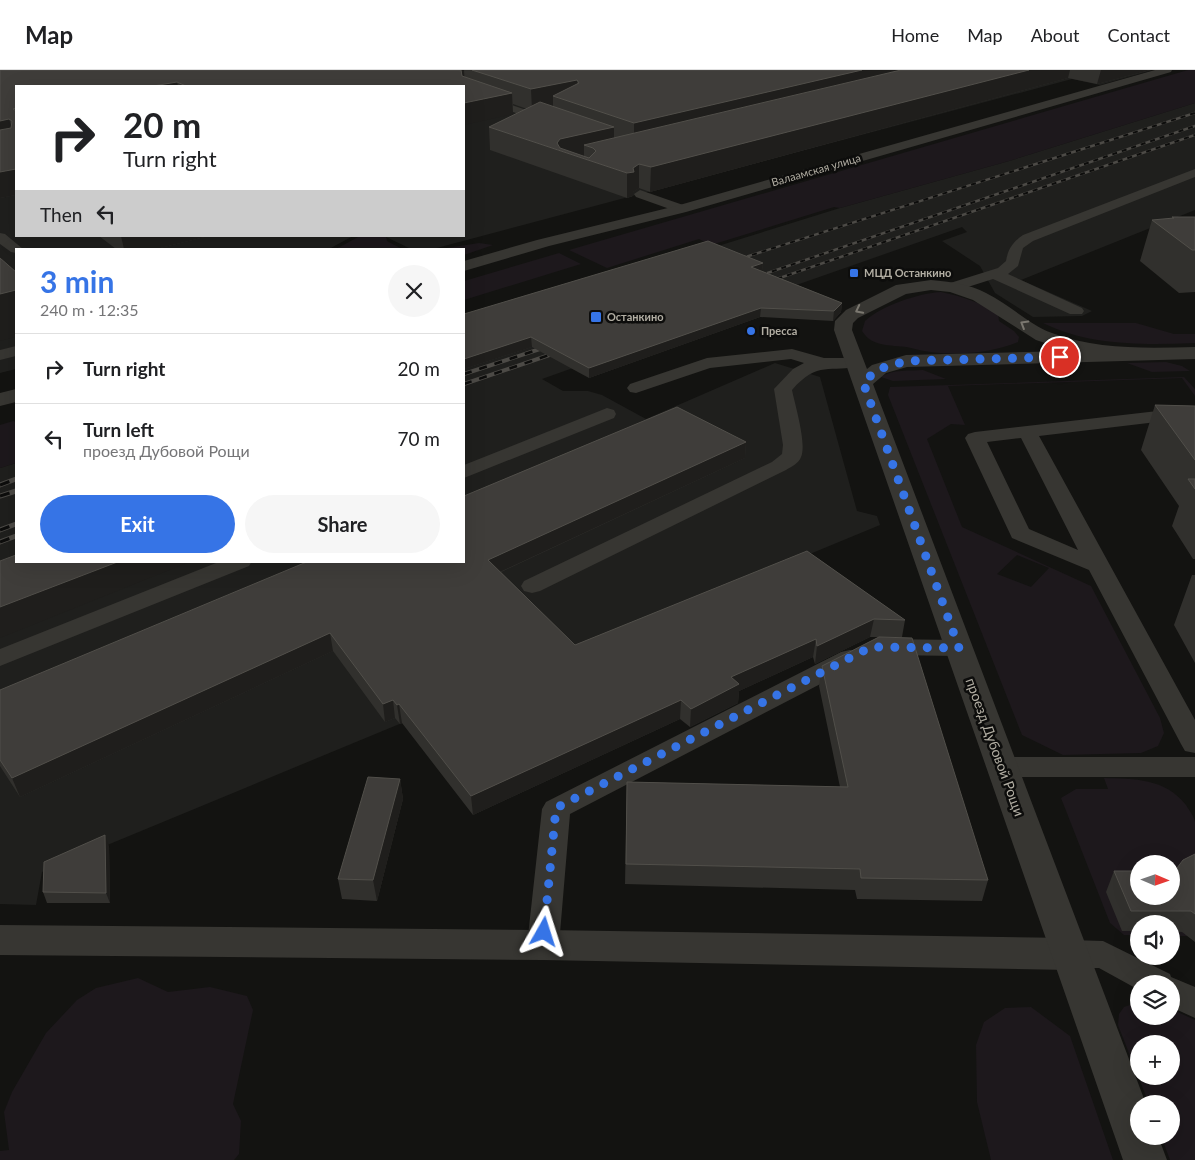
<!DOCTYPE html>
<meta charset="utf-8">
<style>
body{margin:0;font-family:Lato,sans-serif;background:#f6f6f6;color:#202124;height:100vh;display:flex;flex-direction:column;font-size:19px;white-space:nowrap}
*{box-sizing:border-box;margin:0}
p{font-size:16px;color:#757577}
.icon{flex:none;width:28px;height:28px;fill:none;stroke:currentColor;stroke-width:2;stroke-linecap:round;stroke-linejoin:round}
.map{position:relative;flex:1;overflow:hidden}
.panel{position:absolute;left:15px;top:178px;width:450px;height:315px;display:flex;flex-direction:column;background:#fff;border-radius:0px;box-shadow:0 5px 20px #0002}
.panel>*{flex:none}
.hud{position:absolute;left:15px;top:15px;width:450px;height:152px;border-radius:0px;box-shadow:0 5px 20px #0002;background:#fff;color:#202124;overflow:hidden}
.needle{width:32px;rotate:92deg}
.controls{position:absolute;left:1130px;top:785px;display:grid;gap:10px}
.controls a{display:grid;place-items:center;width:50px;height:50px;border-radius:50%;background:#fff;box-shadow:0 5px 20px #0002;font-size:25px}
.pin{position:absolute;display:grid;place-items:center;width:42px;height:42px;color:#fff;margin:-21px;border:2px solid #fff;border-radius:50%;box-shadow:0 1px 5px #0007}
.me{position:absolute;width:55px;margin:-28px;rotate:6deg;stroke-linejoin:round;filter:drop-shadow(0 0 4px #0008)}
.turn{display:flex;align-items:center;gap:18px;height:105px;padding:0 25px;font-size:22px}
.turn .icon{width:65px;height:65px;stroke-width:2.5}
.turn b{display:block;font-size:35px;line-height:42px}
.then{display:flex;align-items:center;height:48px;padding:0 25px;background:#0003;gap:10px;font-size:19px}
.round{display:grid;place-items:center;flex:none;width:52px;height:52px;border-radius:26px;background:#f6f6f6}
.overview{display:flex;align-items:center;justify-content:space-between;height:85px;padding:0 25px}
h1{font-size:30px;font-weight:700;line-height:38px;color:#3674e6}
.button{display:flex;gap:10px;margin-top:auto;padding:10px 25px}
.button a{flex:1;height:58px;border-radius:30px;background:#3674e6;color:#fff;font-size:20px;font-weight:700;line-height:58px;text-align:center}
.button a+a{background:#f6f6f6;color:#202124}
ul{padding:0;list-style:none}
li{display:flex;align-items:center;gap:15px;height:70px;padding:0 25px;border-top:1px solid #e0e0e0}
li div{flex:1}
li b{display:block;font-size:19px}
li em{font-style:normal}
header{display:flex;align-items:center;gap:30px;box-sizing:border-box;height:70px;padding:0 25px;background:#fff;border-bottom:1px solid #e0e0e0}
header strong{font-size:24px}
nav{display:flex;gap:28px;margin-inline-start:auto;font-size:18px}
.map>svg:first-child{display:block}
.built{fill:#1f1f1d}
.green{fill:#1d181c;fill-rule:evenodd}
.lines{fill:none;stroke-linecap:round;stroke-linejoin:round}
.service{fill:#373632;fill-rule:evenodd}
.minor{fill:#373632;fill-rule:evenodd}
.tertiary{fill:#373632;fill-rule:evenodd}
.rail-far2-casing{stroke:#4c4a46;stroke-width:2.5}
.rail-far1-casing{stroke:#4c4a46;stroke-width:4}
.rail-casing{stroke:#4c4a46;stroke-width:5}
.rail-far2{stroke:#0d0d0c;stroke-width:2;stroke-dasharray:5;stroke-linecap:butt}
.rail-far1{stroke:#0d0d0c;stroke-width:2.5;stroke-dasharray:8;stroke-linecap:butt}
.rail{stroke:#0d0d0c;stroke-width:3;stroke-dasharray:10;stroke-linecap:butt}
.wall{fill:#31302d}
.shaded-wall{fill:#1f1e1c}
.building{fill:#3f3d3a;stroke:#514f4a}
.oneway{stroke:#7b7870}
.route{stroke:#3674e6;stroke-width:9;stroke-dasharray:0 16.2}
.poi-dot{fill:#3674e6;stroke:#0d0d0c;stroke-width:2}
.labels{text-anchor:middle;stroke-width:5;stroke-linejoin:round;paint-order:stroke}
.far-street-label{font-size:11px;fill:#b2aea3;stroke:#0d0d0c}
.far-poi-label{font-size:11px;font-weight:bold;fill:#b2aea3;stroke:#0d0d0c;text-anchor:start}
.street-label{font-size:14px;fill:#b2aea3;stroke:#0d0d0c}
</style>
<header>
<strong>Map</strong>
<nav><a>Home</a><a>Map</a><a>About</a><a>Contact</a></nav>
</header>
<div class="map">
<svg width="1195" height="1090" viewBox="0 0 1195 1090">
<rect width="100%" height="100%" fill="#131311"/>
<path class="built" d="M164,0h989l-53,15 -28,-6 -639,170h-22l-27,-13h80v-150h-404z
M16,23v143h337l-24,13h-313v120l-16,4v-277z
M1195,33v107l-174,70 71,31 -10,5 -49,1 -38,-24 -15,-27 -38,-25 25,-9 -5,-5 -177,62 -63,26 -180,64 21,12h25l14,4 44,24 129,-56 45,14 37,134 20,5 3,9 -838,347 -6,33 -36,-1v-436l16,-5v98h448v-232l151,-51 225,-70 169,-47z"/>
<path class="green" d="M1188,0h7v33l-186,58 -169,47 -6,-1 -123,38 -12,-6 -92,29 -38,-18z
M360,166h26l1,5 15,8h-66z
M479,173l14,2 -29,10v-6h-24z
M559,183l22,11 -117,36v-19z
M941,222c20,4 40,11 57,21l1,8 15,10 5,6 -1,5c-31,13 -75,15 -107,6 -17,-4 -38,1 -49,-17l3,-10c16,-15 54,-28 76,-29z
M1043,253h93l38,11h21v9c-51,2 -106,3 -152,-20z
M1166,292l16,4 8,5 -38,1 -25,-9z
M923,300l23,9 -53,2 -12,-4c11,-8 29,-6 42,-7z
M1184,307l11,12v7l-13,-18 -234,8 17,39 -14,-1 -24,15 35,88 129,59 69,132 4,15 -6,13 -17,7 -78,2 -41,-20 -134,-340 2,-8zM1017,485l32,13 -18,19 -34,-13z
M13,351l3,1v41l-16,5v-43z
M1104,708c30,1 61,0 82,27 3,5 8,11 9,17 0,15 0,32 0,47l-24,15v-20h-32v32l49,40h-17v-12h-32v11h-15l-14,-12 -49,-125 15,-9h32z
M138,908l30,14 42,-5 37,9 6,14 -20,94 8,17 -2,33 -5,6h-234v-9l9,-1 -5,-38 8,-20 34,-59 31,-33 19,-12z
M1139,932v14h32v-7l24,11v140h-25l-9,-24h10v-32h-22l-31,-79 1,-11 5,-7zM1139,974h32v32h-32z
M1031,937l39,29 43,124h-122l-14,-58 -1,-57 8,-23 21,-14z"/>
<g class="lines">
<path class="service" d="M464,19l92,31 1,2 -5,3 -4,-1 -84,-29z
M1195,99v8l-162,64 -10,7 -5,18 -10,8 74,34 2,3 -2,3h-12l-77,-35 -41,13 -5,-2 -3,-3 3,-3 51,-16 8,-7c2,-12 7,-19 17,-26z
M640,120l46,16 2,3 -7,4 -45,-16 -2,-3z
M0,163l5,1 18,15h-7v4l-5,-1 -11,-8z
M16,276v10l-16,4v-10z
M792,279l32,9h37l3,4 -3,4c-31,7 -43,-6 -69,24 3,15 15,54 9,67 -2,6 -10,10 -15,13l-246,121 -8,2 -8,-2 -3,-5 3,-5 248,-119 10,-8 1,-9 -9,-56 19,-20 11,-6 -13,-4 -81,9 -74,25 -6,-1 -3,-4 3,-4 77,-26z
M607,338l7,2 2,4 -2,4 -150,60v-13z
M1175,339l7,2 2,4 -2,4 -143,17 156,284v33l-10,-2 -4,-7 -92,-174 -77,-32 -47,-100 3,-4 7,-2zM1021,368l57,112 -49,-21 -42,-87z
M221,491h31l-3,5 -249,100v-17z
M883,569l76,1 9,3 3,5 -3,5 -9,3 -76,-1 -9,-3 -3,-5 3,-5z
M850,580l9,2 3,6 -3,6 -289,150 -11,131 -5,9 -11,4 -11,-4 -5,-9 15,-136 4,-7 295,-150z
M1002,687h193v20h-193l-10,-3 -4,-7 4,-7z
M1070,870l33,1 67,33 1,3 24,10v31l-24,-11v-23h-32v6l-40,-22h-29l-12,-4 -4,-10 4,-10z"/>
<path class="minor" d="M1155,0h17l-1,2 -485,140 -137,34 -85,25v-10l73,-21 139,-34z
M16,319v13l-16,4v-13z
M0,855l543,5 527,8 13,5 6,11 -6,11 -13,5 -527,-10 -543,-5z"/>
<path class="tertiary" d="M931,210c19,2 39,4 55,13 23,11 42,31 66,40 46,17 94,15 143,14v12l-288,8 -21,6 -13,11 273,720h-7v32h19l9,24h-44l-289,-830 1,-9 11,-11 50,-25zM931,220l19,2 23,8 63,40 33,11 -163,4 -34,10 -5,4 -15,-39 1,-7 5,-5 48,-24z"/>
<g class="rail-far2-casing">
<path id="rail-far2" d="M733,191l462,-148
M753,208l442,-152
M768,212l427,-147"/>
</g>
<g class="rail-far1-casing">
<path id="rail-far1" d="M765,213l6,-2
M464,304l85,-28
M464,314l97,-33"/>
</g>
<g class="rail-casing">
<path id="rail" d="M0,415l16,-6
M0,426l16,-5
M0,460l16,-6
M0,472l16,-6"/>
</g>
<use href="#rail-far2" class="rail-far2"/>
<use href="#rail-far1" class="rail-far1"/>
<use href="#rail" class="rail"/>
</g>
<path class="wall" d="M0,0h1150l-53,14 -29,-6 -418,114 -11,-4 -6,4v4l-6,2 -137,-48 -1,-23 38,-18 -14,-5v10l-49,-28h-448v109l-16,3z
M1172,147h23v75l-16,1 -39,-32 12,-41 20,-1z
M99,166h110l-53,13h-40z
M763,193l-1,8 80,32 -1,9 -8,9 -73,-4 -171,61 -57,-31 -68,22v-55z
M1155,335l40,1v153h-2l-21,-33 7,-20 -38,-56z
M746,372l-1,16 -244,114 74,73 232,-94 98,69 -3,17h-32l-55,27 -2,-7 -74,34 -1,12 -48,24 -10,-8 -207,96 -71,-92 -2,1 -5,-6 -10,4 -52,-71 -313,146 -20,-31v-76z
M1192,505h3v88l-21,-38z
M822,596l166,214 -6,21 -125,-2 -2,-9 -230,-6 2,-102 213,5 -21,-101z
M400,709l3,20 -26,102 -35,-2 -4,-20z
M109,776l1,57h-63l-4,-11z
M1195,784v88l-13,-10 -11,-1v-7h-32v7h-17l-16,-39 8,-21 60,1z"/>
<path class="shaded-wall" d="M461,0h3l1,17z
M862,0h79l-307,75v-22z
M1029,0h41l-2,8 -418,114 1,-25z
M1101,0h49l-53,14z
M577,10l1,21 -25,-5v10l-21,4 -1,-21z
M177,12l1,4h-25z
M512,23l1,21 -49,11v-22z
M9,49l7,22 -16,4v-24z
M614,57v23l-18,1 -3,-3 -9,-3v12l-27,-7v-7l3,-4z
M639,94v24l-6,4v4l-6,2v-25z
M16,99v26l-16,3v-26z
M121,166h88l-53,13h-32z
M763,193l-1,8 -11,-4z
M16,220v47l-16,4v-47z
M842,233l-1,9 -8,9 1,-10z
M761,238l-1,9 -171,61v-10z
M531,267l1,10 -68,22v-10z
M746,372l-1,16 -256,119 -1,-17z
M120,491h72l-192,77v-31z
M874,549l-4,18 -55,27 2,-18z
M330,563l3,18 -313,146 -8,-19z
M816,569l-3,18 -74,34 -1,12 -48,24 1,-18 40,-32z
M393,630l2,18 -10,4 -2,-18z
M681,630l-1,19 -207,96 -2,-19z
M399,634l3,19 -2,1 -3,-19z
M400,709l3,20 -26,102 -4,-21z
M105,765l4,11 1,57 -4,-10z"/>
<path class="building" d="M0,0h461l1,6 50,17 -48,10v-17h-278l-9,-4 -24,4h-137v22l-3,1 3,2v58l-16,3v-42l11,-2 1,-7 -3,-2 -9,2z
M472,0h390l-228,53 -81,-27 26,-13 -2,-3 -46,9z
M901,0h128l-378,97 -12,-3 -6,4 1,4 -7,1 -138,-46 51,-25 74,25 -54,12 -3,4 3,5 29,10 7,-7 -3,-3 -9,-3z
M1172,147h23v33h-3l-40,-30 22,-2z
M708,171l55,22 -12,4 91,36 -8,8 -73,-3 -172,60 -58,-31 -67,22v-45z
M0,188l16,14v18l-16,4z
M1155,335l40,1v54z
M677,337l69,35 -258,118 87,85 232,-94 98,69 -31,-1 -57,27 -1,-7 -85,38 8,7 -48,25 -10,-9 -210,96 -72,-92 -2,1 -4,-5 -10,4 -53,-71 -318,145 -12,-18v-70l309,-129h155v-65z
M1188,409h7v10z
M16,485v6h104l-120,46v-46z
M879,567l33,1 76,242 -127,-2 -1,-9 -234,-5 1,-82 221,5 -26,-121z
M368,707l32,2 -27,101 -35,-1z
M105,765l1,58 -63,-1 1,-30z
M1195,784v60l-4,-3h-60l-17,-40h25v25h32v-24h3l9,-12z"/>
<defs><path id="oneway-chevron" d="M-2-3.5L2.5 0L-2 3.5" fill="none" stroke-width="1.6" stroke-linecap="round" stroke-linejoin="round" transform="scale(1.25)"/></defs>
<g class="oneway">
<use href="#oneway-chevron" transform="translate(859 240) rotate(153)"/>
<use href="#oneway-chevron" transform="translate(1024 254) rotate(-149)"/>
</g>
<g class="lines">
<path class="route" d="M544,862l12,-124 315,-161 88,1 -96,-266 16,-13 27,-8 154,-4"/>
</g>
<g class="poi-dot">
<rect x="849" y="198" width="10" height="10" rx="2.5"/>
<rect x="590" y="241" width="12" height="12" rx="2.5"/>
<circle cx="751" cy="261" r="5"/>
</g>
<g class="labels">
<g class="far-street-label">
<text transform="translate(816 100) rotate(-16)" y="4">Валаамская улица</text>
</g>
<g class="far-poi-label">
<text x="864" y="207">МЦД Останкино</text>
<text x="607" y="251">Останкино</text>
<text x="761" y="265">Пресса</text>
</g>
<g class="street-label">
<text transform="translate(995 677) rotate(70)" y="5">проезд Дубовой Рощи</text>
</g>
</g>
</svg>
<div class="controls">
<a><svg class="needle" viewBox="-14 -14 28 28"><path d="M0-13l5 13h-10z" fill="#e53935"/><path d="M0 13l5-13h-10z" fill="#757577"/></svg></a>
<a><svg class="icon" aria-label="sound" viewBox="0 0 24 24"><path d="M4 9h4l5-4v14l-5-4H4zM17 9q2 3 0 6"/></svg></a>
<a><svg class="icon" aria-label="layers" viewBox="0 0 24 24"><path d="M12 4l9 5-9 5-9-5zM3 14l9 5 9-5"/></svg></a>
<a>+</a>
<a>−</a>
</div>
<div class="pin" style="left:1060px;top:287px;background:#d93025"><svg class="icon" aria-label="arrive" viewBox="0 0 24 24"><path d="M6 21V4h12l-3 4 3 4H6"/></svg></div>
<svg class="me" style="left:544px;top:862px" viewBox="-20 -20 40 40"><path d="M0-17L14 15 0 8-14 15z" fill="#3674e6" stroke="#fff" stroke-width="4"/></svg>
<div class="hud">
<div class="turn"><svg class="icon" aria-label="right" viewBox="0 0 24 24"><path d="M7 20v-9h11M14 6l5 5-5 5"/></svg><div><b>20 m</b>Turn right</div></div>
<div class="then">Then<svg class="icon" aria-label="left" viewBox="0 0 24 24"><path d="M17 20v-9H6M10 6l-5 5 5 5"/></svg></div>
</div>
<section class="panel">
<div class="overview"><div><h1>3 min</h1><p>240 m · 12:35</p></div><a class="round"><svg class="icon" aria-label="close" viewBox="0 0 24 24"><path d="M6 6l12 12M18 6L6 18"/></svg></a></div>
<ul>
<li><svg class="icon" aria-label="right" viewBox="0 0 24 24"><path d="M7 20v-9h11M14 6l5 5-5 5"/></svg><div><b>Turn right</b></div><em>20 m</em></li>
<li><svg class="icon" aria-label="left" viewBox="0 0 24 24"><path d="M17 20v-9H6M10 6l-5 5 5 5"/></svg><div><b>Turn left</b><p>проезд Дубовой Рощи</p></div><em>70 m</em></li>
</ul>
<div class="button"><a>Exit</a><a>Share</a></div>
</section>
</div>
